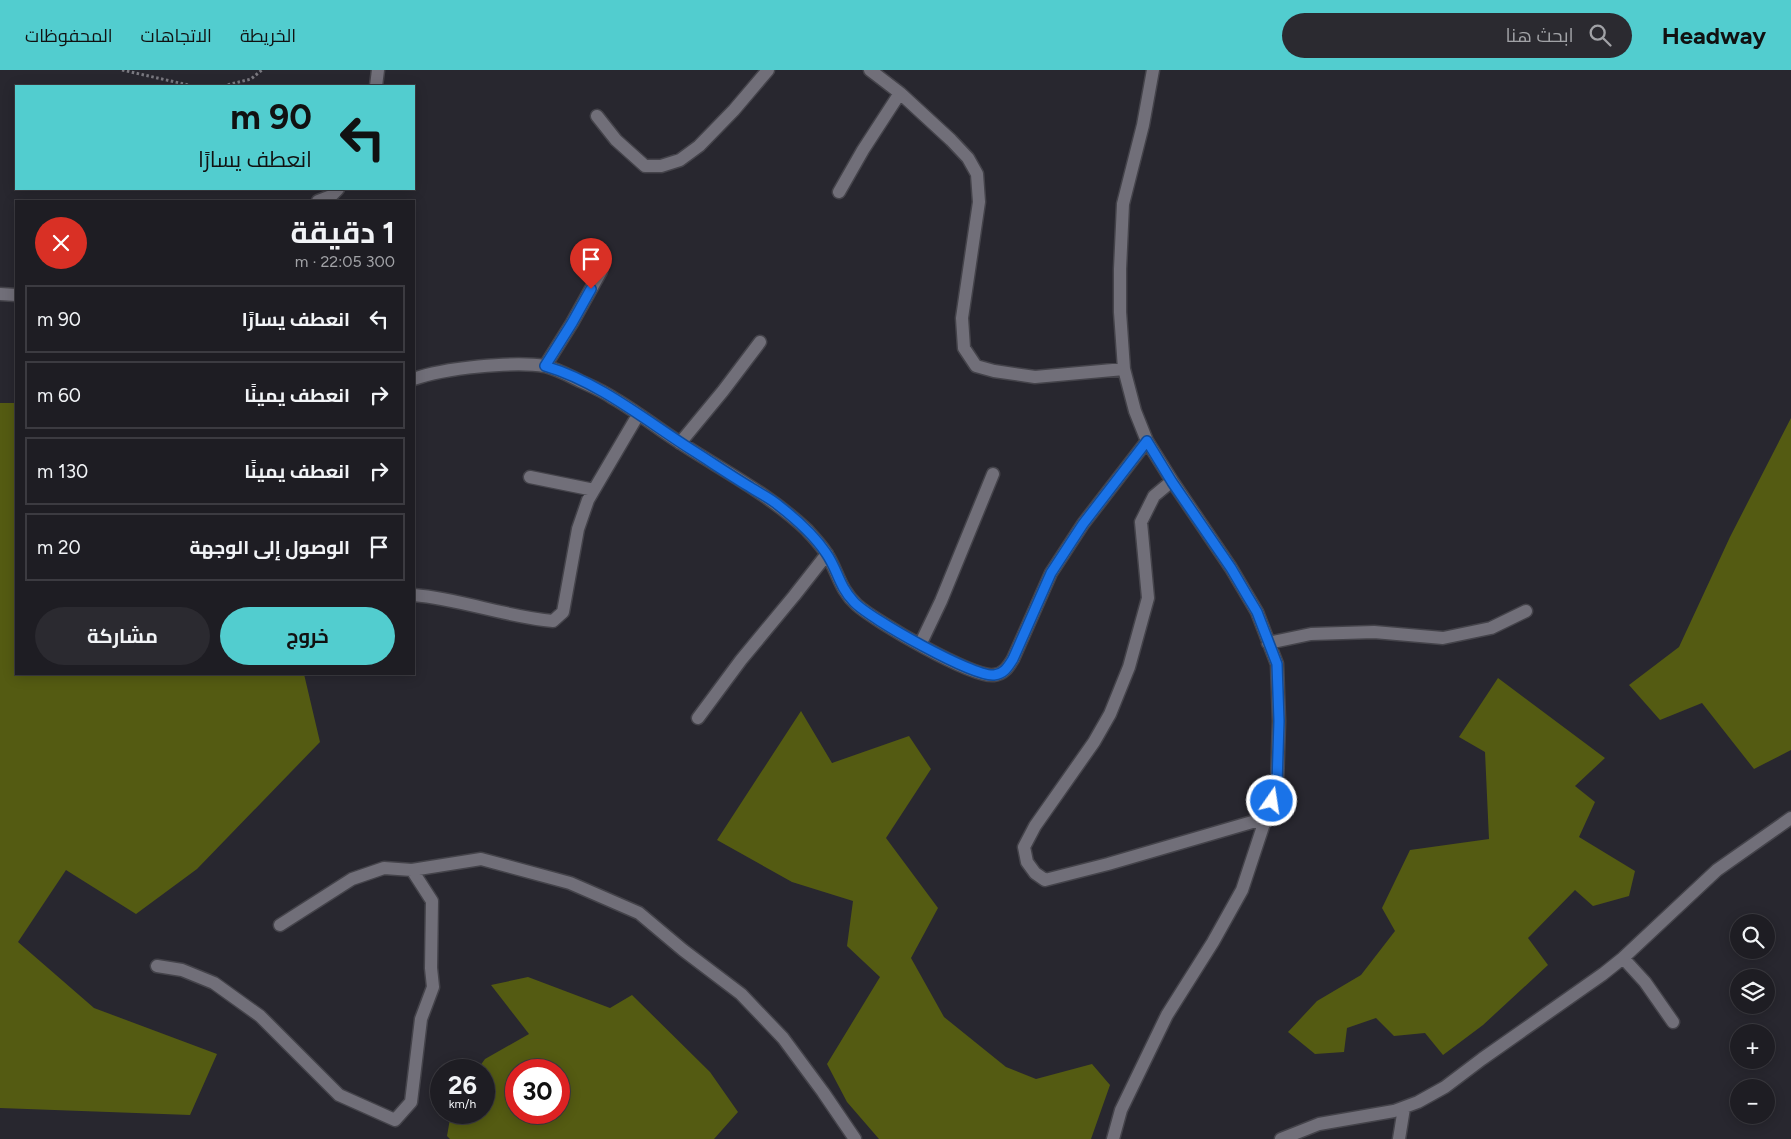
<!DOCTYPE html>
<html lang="ar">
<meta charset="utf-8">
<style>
body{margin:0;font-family:Figtree,Cairo,sans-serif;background:#2b2a30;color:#f1f3f6;direction:rtl;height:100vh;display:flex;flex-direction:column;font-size:19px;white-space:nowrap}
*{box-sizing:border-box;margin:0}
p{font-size:16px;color:#a1a2a6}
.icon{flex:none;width:28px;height:28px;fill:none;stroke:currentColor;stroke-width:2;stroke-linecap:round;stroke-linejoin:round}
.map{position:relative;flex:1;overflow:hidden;direction:ltr}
.sheet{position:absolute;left:15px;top:130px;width:400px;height:475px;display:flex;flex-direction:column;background:#1e1d23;border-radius:0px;box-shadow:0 2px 12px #0003,0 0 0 1px #3c3b41;direction:rtl}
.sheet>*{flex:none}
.top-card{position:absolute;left:15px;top:15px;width:400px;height:105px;border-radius:0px;box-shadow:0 2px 12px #0003,0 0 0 1px #3c3b41;direction:rtl;background:#52cdcf;color:#111;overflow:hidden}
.buttons{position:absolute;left:1730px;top:844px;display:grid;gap:10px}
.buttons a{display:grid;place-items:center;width:45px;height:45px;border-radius:50%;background:#1e1d23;box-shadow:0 2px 12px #0003,0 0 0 1px #3c3b41;font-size:25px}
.speed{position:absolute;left:430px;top:989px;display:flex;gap:10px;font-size:25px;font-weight:700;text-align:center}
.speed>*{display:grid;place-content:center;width:65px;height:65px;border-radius:50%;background:#1e1d23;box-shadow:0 2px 12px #0003,0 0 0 1px #3c3b41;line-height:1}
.speed small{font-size:12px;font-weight:400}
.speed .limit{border:8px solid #d22;background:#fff;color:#111}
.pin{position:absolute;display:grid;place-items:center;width:42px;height:42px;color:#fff;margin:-51px -21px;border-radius:50% 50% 50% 0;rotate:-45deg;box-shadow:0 0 5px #0007}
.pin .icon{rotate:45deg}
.me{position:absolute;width:55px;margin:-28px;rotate:13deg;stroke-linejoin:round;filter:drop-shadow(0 0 4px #0008)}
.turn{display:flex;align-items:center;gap:18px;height:105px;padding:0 20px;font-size:22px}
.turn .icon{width:65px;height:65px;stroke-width:2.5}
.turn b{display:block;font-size:35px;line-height:42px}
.round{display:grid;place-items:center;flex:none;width:52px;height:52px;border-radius:26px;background:#2b2a30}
.summary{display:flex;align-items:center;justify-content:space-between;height:85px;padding:0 20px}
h1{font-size:30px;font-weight:700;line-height:38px}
.cta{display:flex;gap:10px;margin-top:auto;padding:10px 20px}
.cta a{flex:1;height:58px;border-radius:30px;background:#52cdcf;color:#111;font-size:20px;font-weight:700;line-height:58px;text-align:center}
.cta a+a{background:#2b2a30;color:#f1f3f6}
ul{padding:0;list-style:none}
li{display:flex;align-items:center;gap:15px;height:68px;margin:0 10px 8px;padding:0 10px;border:2px solid #3c3b41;border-radius:0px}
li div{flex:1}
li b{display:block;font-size:19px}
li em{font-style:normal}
header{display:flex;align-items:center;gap:30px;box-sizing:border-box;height:70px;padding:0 25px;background:#52cdcf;color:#111}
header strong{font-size:24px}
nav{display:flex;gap:28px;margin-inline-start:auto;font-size:18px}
.search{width:350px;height:45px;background:#2b2a30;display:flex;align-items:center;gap:12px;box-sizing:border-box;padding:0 18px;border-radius:28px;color:#a1a2a6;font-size:19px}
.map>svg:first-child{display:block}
.forest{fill:#545b12;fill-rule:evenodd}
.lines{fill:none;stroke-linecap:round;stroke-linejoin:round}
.minor-casing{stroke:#44434a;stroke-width:15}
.path{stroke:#7a7980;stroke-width:3;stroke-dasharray:2.5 2.5;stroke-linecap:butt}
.minor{stroke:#716f79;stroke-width:12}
.route-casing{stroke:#114b97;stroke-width:12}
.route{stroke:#1a73e8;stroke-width:9}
</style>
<header>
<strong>Headway</strong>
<div class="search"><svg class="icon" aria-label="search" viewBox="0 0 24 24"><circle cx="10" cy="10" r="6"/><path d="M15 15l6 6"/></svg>ابحث هنا</div>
<nav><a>الخريطة</a><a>الاتجاهات</a><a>المحفوظات</a></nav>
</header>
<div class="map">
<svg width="1791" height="1069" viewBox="0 0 1791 1069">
<rect width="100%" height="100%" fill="#28272f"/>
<path class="forest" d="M0,333h16v271h288l16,68 -123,127 -61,45 -70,-44 -48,72 76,66 123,46 -27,61 -190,-7z
M1791,348v332l-37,19 -52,-66 -42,17 -31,-35 50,-38 51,-110z
M1498,608l107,80 -30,28 20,16 -16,35 56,34 -6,25 -36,10 -18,-16 -47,48 20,27 -65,60 -40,30 -18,-22 -31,3 -18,-18 -29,10 -3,24 -29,2 -27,-22 29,-31 44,-26 34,-44 -13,-23 28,-58 79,-11 -4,-87 -26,-15z
M801,641l31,52 77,-27 22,33 -45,69 52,70 -27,50 33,59 62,50 30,12 56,-15 18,21 -19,54h-212l-32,-37 -20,-38 53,-87 -33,-31 6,-45 -61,-19 -75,-42z
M528,907l82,31 22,-13 78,77 28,40 -24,27h-264l-3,-3 4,-23 33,-1v-42h-7l8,-11 44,-25 -38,-49zM516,1000h43v42h-43z"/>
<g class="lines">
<g class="minor-casing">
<path id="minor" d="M870,0l30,23 51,47 17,18 9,16 2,28 -17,116 2,30 12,18 18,5 41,6 89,-8
M376,16l2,-16
M597,46l19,24 29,26h16l19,-6 19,-14 35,-36 34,-40
M839,122l24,-42 37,-57
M318,131l13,-5 7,-7
M0,224l16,1
M545,296l27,-43 29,-52
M414,309c29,-11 100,-18 131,-13 12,3 23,9 35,15 11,5 23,10 33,17 23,13 44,30 66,44 43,28 90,52 128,88 6,7 14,15 19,23 12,18 13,36 31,52 18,16 115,73 137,70 10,-1 14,-8 19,-16l38,-86 32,-49 64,-83
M680,373l43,-52 37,-49
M530,407l64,13
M1172,411l-18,15 -13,26 7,76 -19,69 -19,47 -16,28 -59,84 -11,21 3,15 8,11 10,7 63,-16 158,-46
M414,525c47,4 92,22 139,26l10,-9 15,-83 10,-29 50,-85
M1268,573l43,-9 63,-2 69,6 48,-10 35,-17
M920,575l21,-44 52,-127
M698,648l43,-58 53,-64 33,-42
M280,855l72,-46 32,-11 28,2
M1623,888l22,24 28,40
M157,896l25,4 32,13 46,33 79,79 56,25 16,-18 10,-83 12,-32 -2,-19 1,-67 -20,-31 69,-11 89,24 69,30 44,37 58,44 42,44 40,54 32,47
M1113,1069l8,-29 46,-95 46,-73 29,-52 35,-106 2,-63 -2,-57 -20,-52 -26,-44 -59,-87 -25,-40 -12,-30 -11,-42 -4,-57v-43l3,-65 20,-79 10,-55
M1281,1069l38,-15 75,-13 24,-9 27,-15 37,-28 121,-85 20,-16 94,-88 74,-52
M1399,1069l5,-31"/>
</g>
<path class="path" d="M122,0l71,16
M223,16l28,-7 11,-9"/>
<use href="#minor" class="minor"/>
</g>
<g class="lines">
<g class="route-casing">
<path id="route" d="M591,219l-19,34 -27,43c54,16 100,54 147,84 19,12 38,25 58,37 9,6 20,11 28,18 18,14 36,30 48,48 12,17 12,32 28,49 16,17 119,75 140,73 10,-1 14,-8 19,-16l38,-86 32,-49 64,-83 25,41 59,86 17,29 9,15 20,52 2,57 -2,63 -5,17"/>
</g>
<use href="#route" class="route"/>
</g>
</svg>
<div class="buttons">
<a><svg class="icon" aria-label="search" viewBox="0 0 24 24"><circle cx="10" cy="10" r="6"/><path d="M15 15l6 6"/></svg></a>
<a><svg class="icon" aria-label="layers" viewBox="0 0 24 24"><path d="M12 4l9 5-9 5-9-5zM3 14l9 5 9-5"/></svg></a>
<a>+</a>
<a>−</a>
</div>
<div class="speed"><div>26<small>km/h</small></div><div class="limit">30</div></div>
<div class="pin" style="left:591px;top:219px;background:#d93025"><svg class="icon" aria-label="arrive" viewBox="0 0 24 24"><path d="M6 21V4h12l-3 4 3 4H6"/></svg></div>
<svg class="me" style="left:1272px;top:731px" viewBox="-20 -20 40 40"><circle r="17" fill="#1a73e8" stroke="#fff" stroke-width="3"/><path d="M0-11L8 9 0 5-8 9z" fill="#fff"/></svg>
<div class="top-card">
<div class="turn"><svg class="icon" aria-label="left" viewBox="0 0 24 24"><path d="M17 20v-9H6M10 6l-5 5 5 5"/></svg><div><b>90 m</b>انعطف يسارًا</div></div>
</div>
<section class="sheet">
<div class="summary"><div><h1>1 دقيقة</h1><p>300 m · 22:05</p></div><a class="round" style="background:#d93025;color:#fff"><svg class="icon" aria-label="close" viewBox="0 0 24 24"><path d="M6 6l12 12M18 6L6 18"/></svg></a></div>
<ul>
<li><svg class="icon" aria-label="left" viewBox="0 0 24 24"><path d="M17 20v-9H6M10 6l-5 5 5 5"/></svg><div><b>انعطف يسارًا</b></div><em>90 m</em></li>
<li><svg class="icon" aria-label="right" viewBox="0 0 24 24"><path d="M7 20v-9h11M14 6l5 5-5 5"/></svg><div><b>انعطف يمينًا</b></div><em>60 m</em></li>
<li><svg class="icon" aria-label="right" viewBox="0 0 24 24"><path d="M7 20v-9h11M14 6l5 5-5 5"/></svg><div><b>انعطف يمينًا</b></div><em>130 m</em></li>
<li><svg class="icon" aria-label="arrive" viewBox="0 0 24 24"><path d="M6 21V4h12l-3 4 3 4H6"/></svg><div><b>الوصول إلى الوجهة</b></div><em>20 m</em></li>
</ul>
<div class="cta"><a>خروج</a><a>مشاركة</a></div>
</section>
</div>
